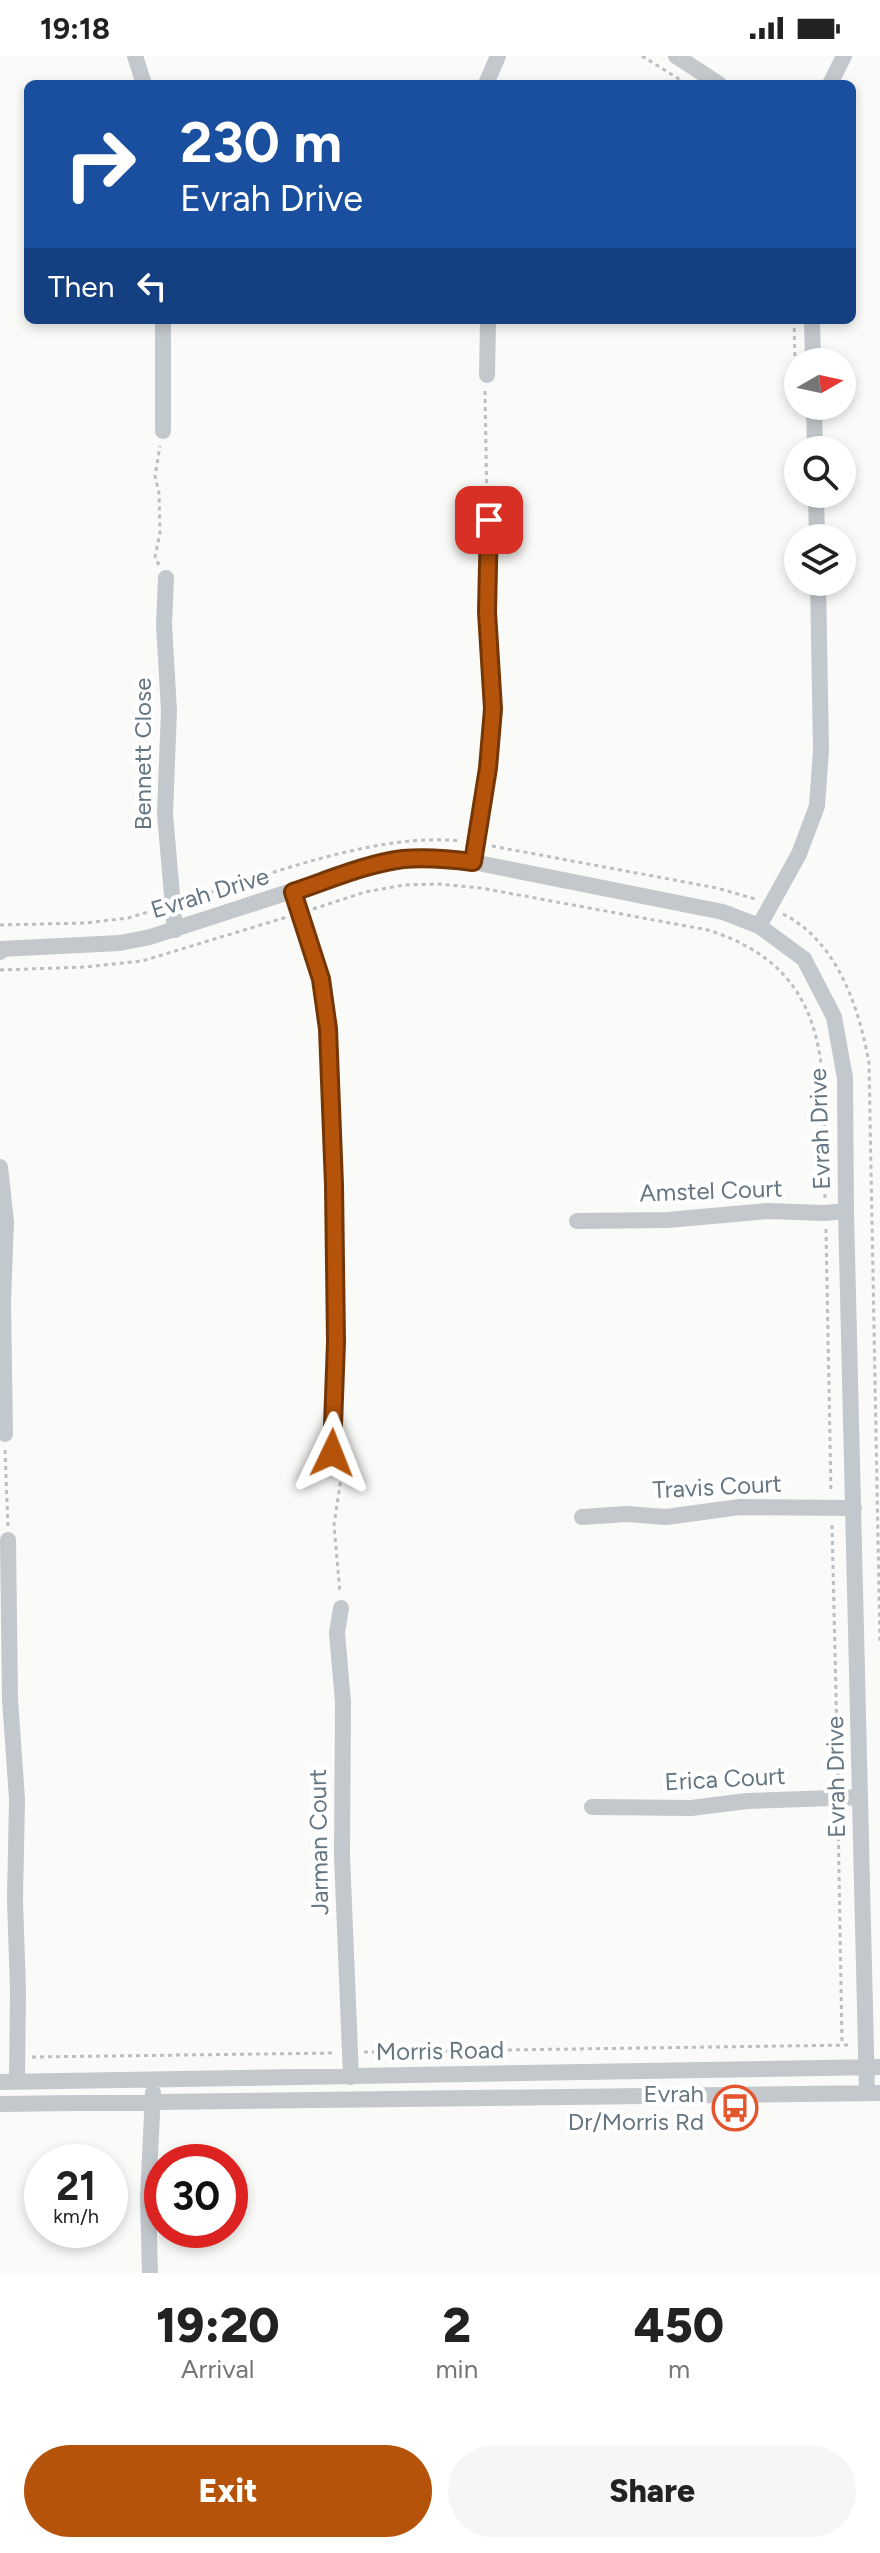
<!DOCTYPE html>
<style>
body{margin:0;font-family:Figtree,sans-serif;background:#f6f6f6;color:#222;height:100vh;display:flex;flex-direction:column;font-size:30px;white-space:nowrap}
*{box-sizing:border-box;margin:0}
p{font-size:26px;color:#767676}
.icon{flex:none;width:44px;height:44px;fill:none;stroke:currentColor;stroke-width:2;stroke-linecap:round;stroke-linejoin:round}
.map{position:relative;height:2217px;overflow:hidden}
.drawer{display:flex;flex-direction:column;background:#fff;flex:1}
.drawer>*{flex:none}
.banner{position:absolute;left:24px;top:24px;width:832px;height:244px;border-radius:12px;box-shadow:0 4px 12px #0003;background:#1a4fa0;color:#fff;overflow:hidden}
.needle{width:52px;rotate:81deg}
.fabs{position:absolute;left:784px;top:292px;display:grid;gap:16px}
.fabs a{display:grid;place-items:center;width:72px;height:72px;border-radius:50%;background:#fff;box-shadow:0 4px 12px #0003;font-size:40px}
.speed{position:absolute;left:24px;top:2088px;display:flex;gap:16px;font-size:40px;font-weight:700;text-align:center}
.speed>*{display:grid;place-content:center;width:104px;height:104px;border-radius:50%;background:#fff;box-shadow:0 4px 12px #0003;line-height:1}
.speed small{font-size:20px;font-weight:400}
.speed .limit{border:12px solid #d22;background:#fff;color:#111}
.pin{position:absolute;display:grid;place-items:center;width:68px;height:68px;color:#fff;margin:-34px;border-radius:16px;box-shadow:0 4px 12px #0006}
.me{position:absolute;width:88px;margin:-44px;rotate:2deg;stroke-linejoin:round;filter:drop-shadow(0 0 6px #0008)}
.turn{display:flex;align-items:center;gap:28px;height:168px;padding:0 24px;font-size:36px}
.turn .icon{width:104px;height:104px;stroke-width:2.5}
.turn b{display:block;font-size:56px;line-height:68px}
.then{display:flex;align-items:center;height:76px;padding:0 24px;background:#0003;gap:16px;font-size:30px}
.eta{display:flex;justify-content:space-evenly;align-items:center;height:136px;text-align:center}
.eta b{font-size:48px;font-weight:800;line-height:56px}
.primary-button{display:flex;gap:16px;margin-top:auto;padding:16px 24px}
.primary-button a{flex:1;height:92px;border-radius:48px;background:#b45309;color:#fff;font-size:32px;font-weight:800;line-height:92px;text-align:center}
.primary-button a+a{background:#f6f6f6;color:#222}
.status{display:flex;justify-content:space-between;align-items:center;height:56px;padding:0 40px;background:#fff;direction:ltr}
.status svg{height:22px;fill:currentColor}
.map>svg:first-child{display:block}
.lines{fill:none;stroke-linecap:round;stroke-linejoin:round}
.path{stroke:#bbbfc2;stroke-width:3;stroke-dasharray:4 4;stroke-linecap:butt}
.minor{stroke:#c3c8cc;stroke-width:16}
.route-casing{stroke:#753606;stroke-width:20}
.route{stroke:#b45309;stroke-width:14}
.labels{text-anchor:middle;stroke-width:8;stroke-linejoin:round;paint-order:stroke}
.street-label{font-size:24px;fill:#657683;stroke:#fff}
.poi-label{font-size:24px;fill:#657683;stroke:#fff;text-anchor:end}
</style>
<div class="status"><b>19:18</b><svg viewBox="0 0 49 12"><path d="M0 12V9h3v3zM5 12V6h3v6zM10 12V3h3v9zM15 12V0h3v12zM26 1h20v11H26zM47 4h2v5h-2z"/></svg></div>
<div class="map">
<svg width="880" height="2217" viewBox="0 0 880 2217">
<rect width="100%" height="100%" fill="#fafaf8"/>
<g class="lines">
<path class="path" d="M642,0l45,28
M794,264l2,88
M485,335l2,116
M797,392l1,28
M159,509l-4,-8 5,-24 -1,-40 -4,-17 5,-30
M492,790l225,42 38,11
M189,843c80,-24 188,-67 272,-58
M313,853l52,-17 39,-7 34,-1 43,4 227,42c135,43 114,153 117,268
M783,858c54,27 76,93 86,149l11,581
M0,869l85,-2 43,-5 30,-9
M0,914l85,-3 57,-6 145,-44
M826,1173l5,264
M5,1394l3,77
M340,1411l2,4 -8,54 6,68
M832,1469l6,256
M838,1757l4,232
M364,1996l488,-7
M32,2001l304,-4"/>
<path class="minor" d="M135,0l9,28
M676,0l43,28
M486,28l12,-28
M830,28l14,-28
M812,264l1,42
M487,319l1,-55
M814,350l1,44
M163,375v-111
M816,438l1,44
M166,522l-2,46 5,87 -4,103 10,116
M473,806l15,-94 5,-59 -6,-97 2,-92
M293,836l28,87 7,50 6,156 2,157 -4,111
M759,870l40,-72 18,-48 4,-56 -3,-168
M0,896v-3l120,-6 30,-6 222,-72c35,-7 66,-7 101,-3l250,50 36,14 45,33 30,58 11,61 1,133 21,882
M0,1111l6,55 -3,79 2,133
M577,1165l90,-1 101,-9 57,2 21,-2
M582,1461l45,-3 39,3 74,-10 114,1
M8,1484l2,159 7,100 -2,100 3,92 -1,91
M341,1552l-4,25 6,69 -1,153 9,222
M592,1751l99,1 56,-7 113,-4
M0,2026l880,-15
M0,2048l880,-11
M150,2217l-2,-75 5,-105"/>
</g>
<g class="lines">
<g class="route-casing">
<path id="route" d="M332,1397l4,-111 -2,-157 -6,-156 -7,-50 -28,-87c36,-12 72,-28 110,-33 23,-2 47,0 70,3l15,-94 5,-59 -6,-97 2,-92"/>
</g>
<use href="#route" class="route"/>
</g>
<defs>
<g id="bus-ring" transform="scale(2.3)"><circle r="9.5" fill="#fff" stroke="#e4572e" stroke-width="1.5"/><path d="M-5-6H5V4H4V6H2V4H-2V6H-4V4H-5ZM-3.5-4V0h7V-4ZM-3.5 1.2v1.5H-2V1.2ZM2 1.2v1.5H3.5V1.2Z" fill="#e4572e"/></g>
</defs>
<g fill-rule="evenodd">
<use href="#bus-ring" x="735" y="2052"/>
</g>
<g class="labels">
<g class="street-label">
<text transform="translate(143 698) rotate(-90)" y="8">Bennett Close</text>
<text transform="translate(210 837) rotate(-17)" y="8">Evrah Drive</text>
<text transform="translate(820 1073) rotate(-92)" y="8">Evrah Drive</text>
<text transform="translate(711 1135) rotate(-2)" y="8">Amstel Court</text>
<text transform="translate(717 1431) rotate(-3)" y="8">Travis Court</text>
<text transform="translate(836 1721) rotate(-91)" y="8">Evrah Drive</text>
<text transform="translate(725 1723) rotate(-3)" y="8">Erica Court</text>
<text transform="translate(319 1786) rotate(-91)" y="8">Jarman Court</text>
<text transform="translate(440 1995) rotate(-1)" y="8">Morris Road</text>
</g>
<g class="poi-label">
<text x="704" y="2046">Evrah<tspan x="704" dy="28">Dr/Morris Rd</tspan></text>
</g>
</g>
</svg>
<div class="fabs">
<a><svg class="needle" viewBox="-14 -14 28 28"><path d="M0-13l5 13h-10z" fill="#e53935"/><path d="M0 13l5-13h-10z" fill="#767676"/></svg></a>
<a><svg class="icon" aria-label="search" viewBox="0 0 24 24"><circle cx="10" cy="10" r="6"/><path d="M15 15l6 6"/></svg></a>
<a><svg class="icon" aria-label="layers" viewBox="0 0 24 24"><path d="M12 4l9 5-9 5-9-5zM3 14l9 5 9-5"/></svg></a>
</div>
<div class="speed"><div>21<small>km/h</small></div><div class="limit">30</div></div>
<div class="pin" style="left:489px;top:464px;background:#d93025"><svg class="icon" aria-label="arrive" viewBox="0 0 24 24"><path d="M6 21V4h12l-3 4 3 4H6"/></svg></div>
<svg class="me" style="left:332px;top:1397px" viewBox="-20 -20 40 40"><path d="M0-17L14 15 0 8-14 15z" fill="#b45309" stroke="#fff" stroke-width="4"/></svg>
<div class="banner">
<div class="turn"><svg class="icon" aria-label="right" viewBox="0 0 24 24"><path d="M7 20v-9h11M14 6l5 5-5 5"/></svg><div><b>230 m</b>Evrah Drive</div></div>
<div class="then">Then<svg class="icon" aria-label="left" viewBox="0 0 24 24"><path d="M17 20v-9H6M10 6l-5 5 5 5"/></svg></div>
</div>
</div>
<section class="drawer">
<div class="eta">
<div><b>19:20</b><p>Arrival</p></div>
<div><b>2</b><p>min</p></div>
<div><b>450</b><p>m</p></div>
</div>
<div class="primary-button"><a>Exit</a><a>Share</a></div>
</section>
